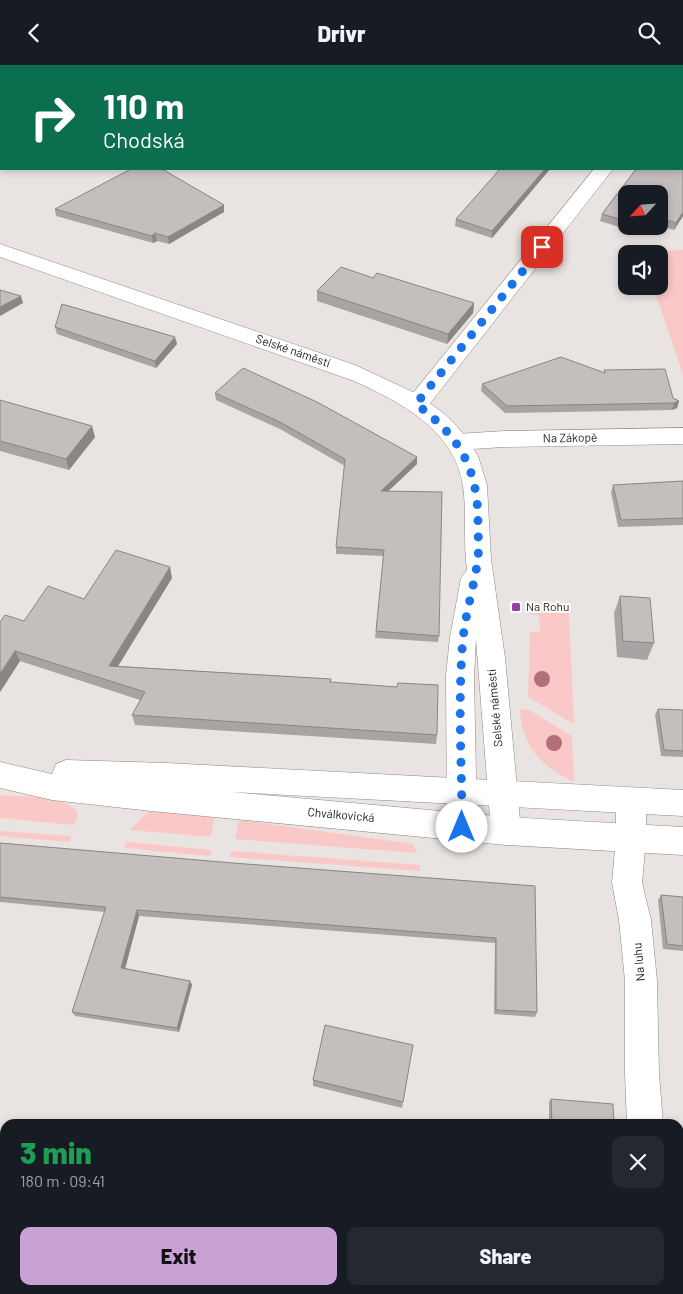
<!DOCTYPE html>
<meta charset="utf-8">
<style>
body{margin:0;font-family:Barlow,sans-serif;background:#242831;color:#f1f3f6;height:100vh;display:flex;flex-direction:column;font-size:19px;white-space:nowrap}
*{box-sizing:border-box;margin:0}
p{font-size:16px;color:#9ea1a6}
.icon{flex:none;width:28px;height:28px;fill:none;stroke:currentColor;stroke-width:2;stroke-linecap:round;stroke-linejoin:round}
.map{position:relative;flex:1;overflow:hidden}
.side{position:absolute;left:0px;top:1054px;width:684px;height:176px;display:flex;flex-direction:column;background:#171b24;border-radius:15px 15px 0 0;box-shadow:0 2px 8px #0003}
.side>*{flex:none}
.banner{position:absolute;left:0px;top:0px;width:684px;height:105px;box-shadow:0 2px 8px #0003;background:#0b6e4f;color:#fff;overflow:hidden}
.needle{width:32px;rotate:244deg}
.fabs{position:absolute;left:618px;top:120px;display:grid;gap:10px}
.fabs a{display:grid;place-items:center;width:50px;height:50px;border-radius:10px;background:#171b24;box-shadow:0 2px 8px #0003;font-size:25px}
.pin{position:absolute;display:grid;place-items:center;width:42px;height:42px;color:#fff;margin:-21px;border-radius:10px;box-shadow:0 2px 8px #0006}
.me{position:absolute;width:55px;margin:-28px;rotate:0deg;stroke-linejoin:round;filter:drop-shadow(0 0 4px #0008)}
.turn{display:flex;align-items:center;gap:18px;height:105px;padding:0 20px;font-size:22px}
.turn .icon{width:65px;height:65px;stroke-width:2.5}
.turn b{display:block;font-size:35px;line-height:42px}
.round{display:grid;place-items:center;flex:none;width:52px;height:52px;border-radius:10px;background:#242831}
.head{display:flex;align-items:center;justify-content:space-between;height:85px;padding:0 20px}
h1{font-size:30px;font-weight:800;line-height:38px;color:#1e9e55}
.cta{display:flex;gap:10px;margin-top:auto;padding:10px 20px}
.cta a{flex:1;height:58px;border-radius:10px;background:#c8a2d5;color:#111;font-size:20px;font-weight:800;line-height:58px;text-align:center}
.cta a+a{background:#242831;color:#f1f3f6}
header{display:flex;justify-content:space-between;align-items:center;height:65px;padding:0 20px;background:#171b24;font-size:22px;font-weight:800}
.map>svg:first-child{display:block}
.green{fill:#f9c8c7}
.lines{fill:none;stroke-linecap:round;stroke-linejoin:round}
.minor-casing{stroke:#8c8885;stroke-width:1}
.tertiary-casing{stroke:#8c8885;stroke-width:1}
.primary-casing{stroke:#8c8885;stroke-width:1}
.minor{fill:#fff;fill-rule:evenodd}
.tertiary{fill:#fff;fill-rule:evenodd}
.primary{fill:#fff;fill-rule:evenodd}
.tree{fill:#b26f79}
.wall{fill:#a9a4a3}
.shaded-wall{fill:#898684}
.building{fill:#c4bfbd;stroke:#898684}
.route{stroke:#1a73e8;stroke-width:9;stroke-dasharray:0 16.2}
.poi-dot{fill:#963fac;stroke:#fff;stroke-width:2}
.labels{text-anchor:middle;stroke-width:4;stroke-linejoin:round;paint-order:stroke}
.street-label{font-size:12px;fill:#1c1b1a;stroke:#fff}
.poi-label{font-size:12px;fill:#1c1b1a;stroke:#fff;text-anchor:start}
</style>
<header><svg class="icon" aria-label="back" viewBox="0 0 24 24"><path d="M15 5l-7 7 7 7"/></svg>Drivr<svg class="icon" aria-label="search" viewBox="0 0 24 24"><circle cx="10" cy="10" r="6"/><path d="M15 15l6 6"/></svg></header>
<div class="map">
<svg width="683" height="1229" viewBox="0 0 683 1229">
<rect width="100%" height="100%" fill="#e9e4e1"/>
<path class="green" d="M683,185v125l-30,-89h6v-32h-18v-2z
M529,545l40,3 5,111 -46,-27 2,-65h10l-1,-17 -10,-1z
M520,644l9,1 43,26 2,46c-32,-15 -53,-36 -54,-73z
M0,730c20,2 68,0 78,18l-4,12 -74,-7z
M153,745l61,7 -3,20 -81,-7 17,-17z
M239,755l174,24 4,9 -182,-14z
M0,766l71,5 -1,6 -70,-6z
M126,777h1l84,8 -1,6 -85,-8z
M231,786l189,14v6l-190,-14z"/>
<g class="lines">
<g class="minor-casing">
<path id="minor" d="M677,0h6v10l-1,-9z
M594,104h19l-188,241 -8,2 -8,-2 -3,-6 3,-6z
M683,363v16l-179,3 -47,3 -8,-2 -4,-6 4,-6 8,-2 47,-3z
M631,723l10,4 5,9v37l-4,45 9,37 6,61 2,93 4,50h-36l-2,-50v-93l-6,-61 -7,-37 4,-45v-37l5,-9z
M638,1225h38v4h-38z"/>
</g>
<g class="tertiary-casing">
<path id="tertiary" d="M0,179l355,121 60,28 27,19 12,11 11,13 13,20 9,29 4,74 14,99 16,173 -4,10 -11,4 -11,-4 -4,-10 -15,-192 -2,37 3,151 -4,10 -11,4 -11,-4 -4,-10 -1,-151 4,-39 11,-59 6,-8c-4,-28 0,-56 -4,-84 -8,-56 -63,-84 -109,-105l-354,-124z"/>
</g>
<g class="primary-casing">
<path id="primary" d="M66,695l101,3 516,27v26l-451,-24 274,25 177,10v28l-177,-10 -355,-34 -99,-11 -52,-12v-26l52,12 4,-10z"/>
</g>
<use href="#minor" class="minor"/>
<use href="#tertiary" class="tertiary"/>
<use href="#primary" class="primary"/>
</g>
<g class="tree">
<circle cx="542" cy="614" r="8"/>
<circle cx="554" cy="678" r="8"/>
</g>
<path class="wall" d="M500,104h50l-58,69 -37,-12 1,-7z
M636,104l47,47 -9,14 -15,-5v-31h-33v32h14l-5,6 -35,-11 2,-7z
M55,144l169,3 -55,32 -12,-3 -4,2 -97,-27z
M373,213l101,25 -1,10 -26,31 -130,-43v-10z
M55,262l122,17 -21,24 -99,-34z
M604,305l75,31 -2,7 -5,2 -167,3 -24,-22 1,-7 122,-11z
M215,328l202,64v7l-29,27 51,145 -1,6 -63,-4 9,-82 -48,-2v-7l9,-81 -65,-37 -64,-29z
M0,335l95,37 -26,33 -69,-19z
M683,416v44l-65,2 -7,-35 2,-7z
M172,513l-54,88 213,13v3l106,53 -1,9 -301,-19 -3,-10 8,-15 -120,-39 -20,31v-70l24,-1 60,-22z
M620,531l34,47 -7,17 -30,-3 -3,-44z
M658,644l25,1v47l-22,-1 -6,-41z
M0,778l233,20 302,23 2,126 -2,5 -41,-3 1,-71 -356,-27 -14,52 65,13 2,4 -13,47 -104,-16 -3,-4 33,-100 -105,-10z
M661,830l22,2v54l-20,-2 -5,-49z
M413,980l-11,63 -89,-22v-6z
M551,1034l63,25h-65v-22z
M548,1225h76v4h-76z"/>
<path class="shaded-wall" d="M0,67h1v10h-1z
M545,104h5l-58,69v-7z
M224,140v7l-55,32 -1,-7z
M683,147v4l-9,14 2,-7z
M637,161h3l-5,6z
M155,168l2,8 -4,2 -1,-7z
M21,231l2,7 -23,13v-9z
M474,238l-1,10 -26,31 1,-10z
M175,272l2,7 -21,24 -1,-7z
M679,336l-2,7 -5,2 2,-7z
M92,361l3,11 -26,33 -3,-11z
M417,392v7l-36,34v-7z
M170,502l2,11 -60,98 -3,-10z
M15,586l5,10 -20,31v-18z
M137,845l2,6 -15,57 -3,-5z
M190,916l2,4 -13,47 -2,-4z
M5,1116v25l-5,14v-25z"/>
<path class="building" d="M590,0h41l-1,1h-41z
M0,11h1v56h-1z
M683,42v105l-7,11 -17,-6v-23h-33v27l-24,-7 34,-45h46z
M131,104h31l62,36 -56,32 -13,-4 -3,3 -97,-27z
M500,104h45l-53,62 -36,-12z
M341,202l32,11 4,-5 97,30 -26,31 -131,-43z
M0,225l21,6 -21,11z
M62,239l113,33 -20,24 -100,-34z
M561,292l44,16 -1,-3 61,-1 8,29 6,3 -5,2 -167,3 -25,-22z
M243,303l74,34 100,55 -36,34 61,1 -3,144 -63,-5 8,-81 -48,-3 9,-88 -65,-37 -65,-29z
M0,335l92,26 -26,33 -66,-18z
M683,416v37l-62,2 -8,-35z
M116,485l54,17 -61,99 222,13 -1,3 67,5 1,-4 40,2 -1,50 -305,-20 13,-23 -130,-41 -15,23v-52l5,-7 19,6 24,-35 36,13z
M620,531l30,2 4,45 -31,-2z
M658,644l25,1v41l-19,-1z
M0,778l233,20 302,23 2,126 -41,-2v-72l-359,-28 -16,58 69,13 -13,47 -105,-16 34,-105 -106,-10z
M661,830l22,2v49l-16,-2z
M325,960l88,20 -10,57 -90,-22z
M551,1034l62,5 1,20h-62z
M0,1082l5,1v33l-5,14z
M551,1225h73v4h-73z"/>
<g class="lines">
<path class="route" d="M462,762c0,-58 -4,-117 0,-175 1,-32 12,-63 16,-94 1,-11 0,-23 0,-35 0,-55 -18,-86 -62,-119l126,-157"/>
</g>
<rect class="poi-dot" x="511" y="537" width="10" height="10" rx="2.5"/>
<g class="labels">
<g class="street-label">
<text transform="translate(293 286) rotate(19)" y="4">Selské náměstí</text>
<text transform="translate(570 373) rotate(-1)" y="4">Na Zákopě</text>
<text transform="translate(495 643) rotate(-95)" y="4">Selské náměstí</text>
<text transform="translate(341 750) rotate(5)" y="4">Chválkovická</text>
<text transform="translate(639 897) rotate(-95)" y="4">Na luhu</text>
</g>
<g class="poi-label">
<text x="526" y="546">Na Rohu</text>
</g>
</g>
</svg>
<div class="fabs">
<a><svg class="needle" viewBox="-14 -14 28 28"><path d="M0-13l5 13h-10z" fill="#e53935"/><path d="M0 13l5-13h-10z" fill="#9ea1a6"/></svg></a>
<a><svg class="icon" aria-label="sound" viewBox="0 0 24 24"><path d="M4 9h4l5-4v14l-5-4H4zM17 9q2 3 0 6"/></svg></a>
</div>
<div class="pin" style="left:542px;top:182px;background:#d93025"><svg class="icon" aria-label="arrive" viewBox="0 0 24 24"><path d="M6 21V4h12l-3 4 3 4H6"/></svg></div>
<svg class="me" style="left:462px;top:762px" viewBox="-20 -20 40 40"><circle r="19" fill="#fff"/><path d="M0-13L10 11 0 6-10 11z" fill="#1a73e8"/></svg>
<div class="banner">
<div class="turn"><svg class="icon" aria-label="right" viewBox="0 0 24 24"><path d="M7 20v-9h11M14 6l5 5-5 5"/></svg><div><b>110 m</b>Chodská</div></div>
</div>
<section class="side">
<div class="head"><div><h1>3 min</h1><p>180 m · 09:41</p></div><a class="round"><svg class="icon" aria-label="close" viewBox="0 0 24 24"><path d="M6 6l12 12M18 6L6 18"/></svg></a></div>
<div class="cta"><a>Exit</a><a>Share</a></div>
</section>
</div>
